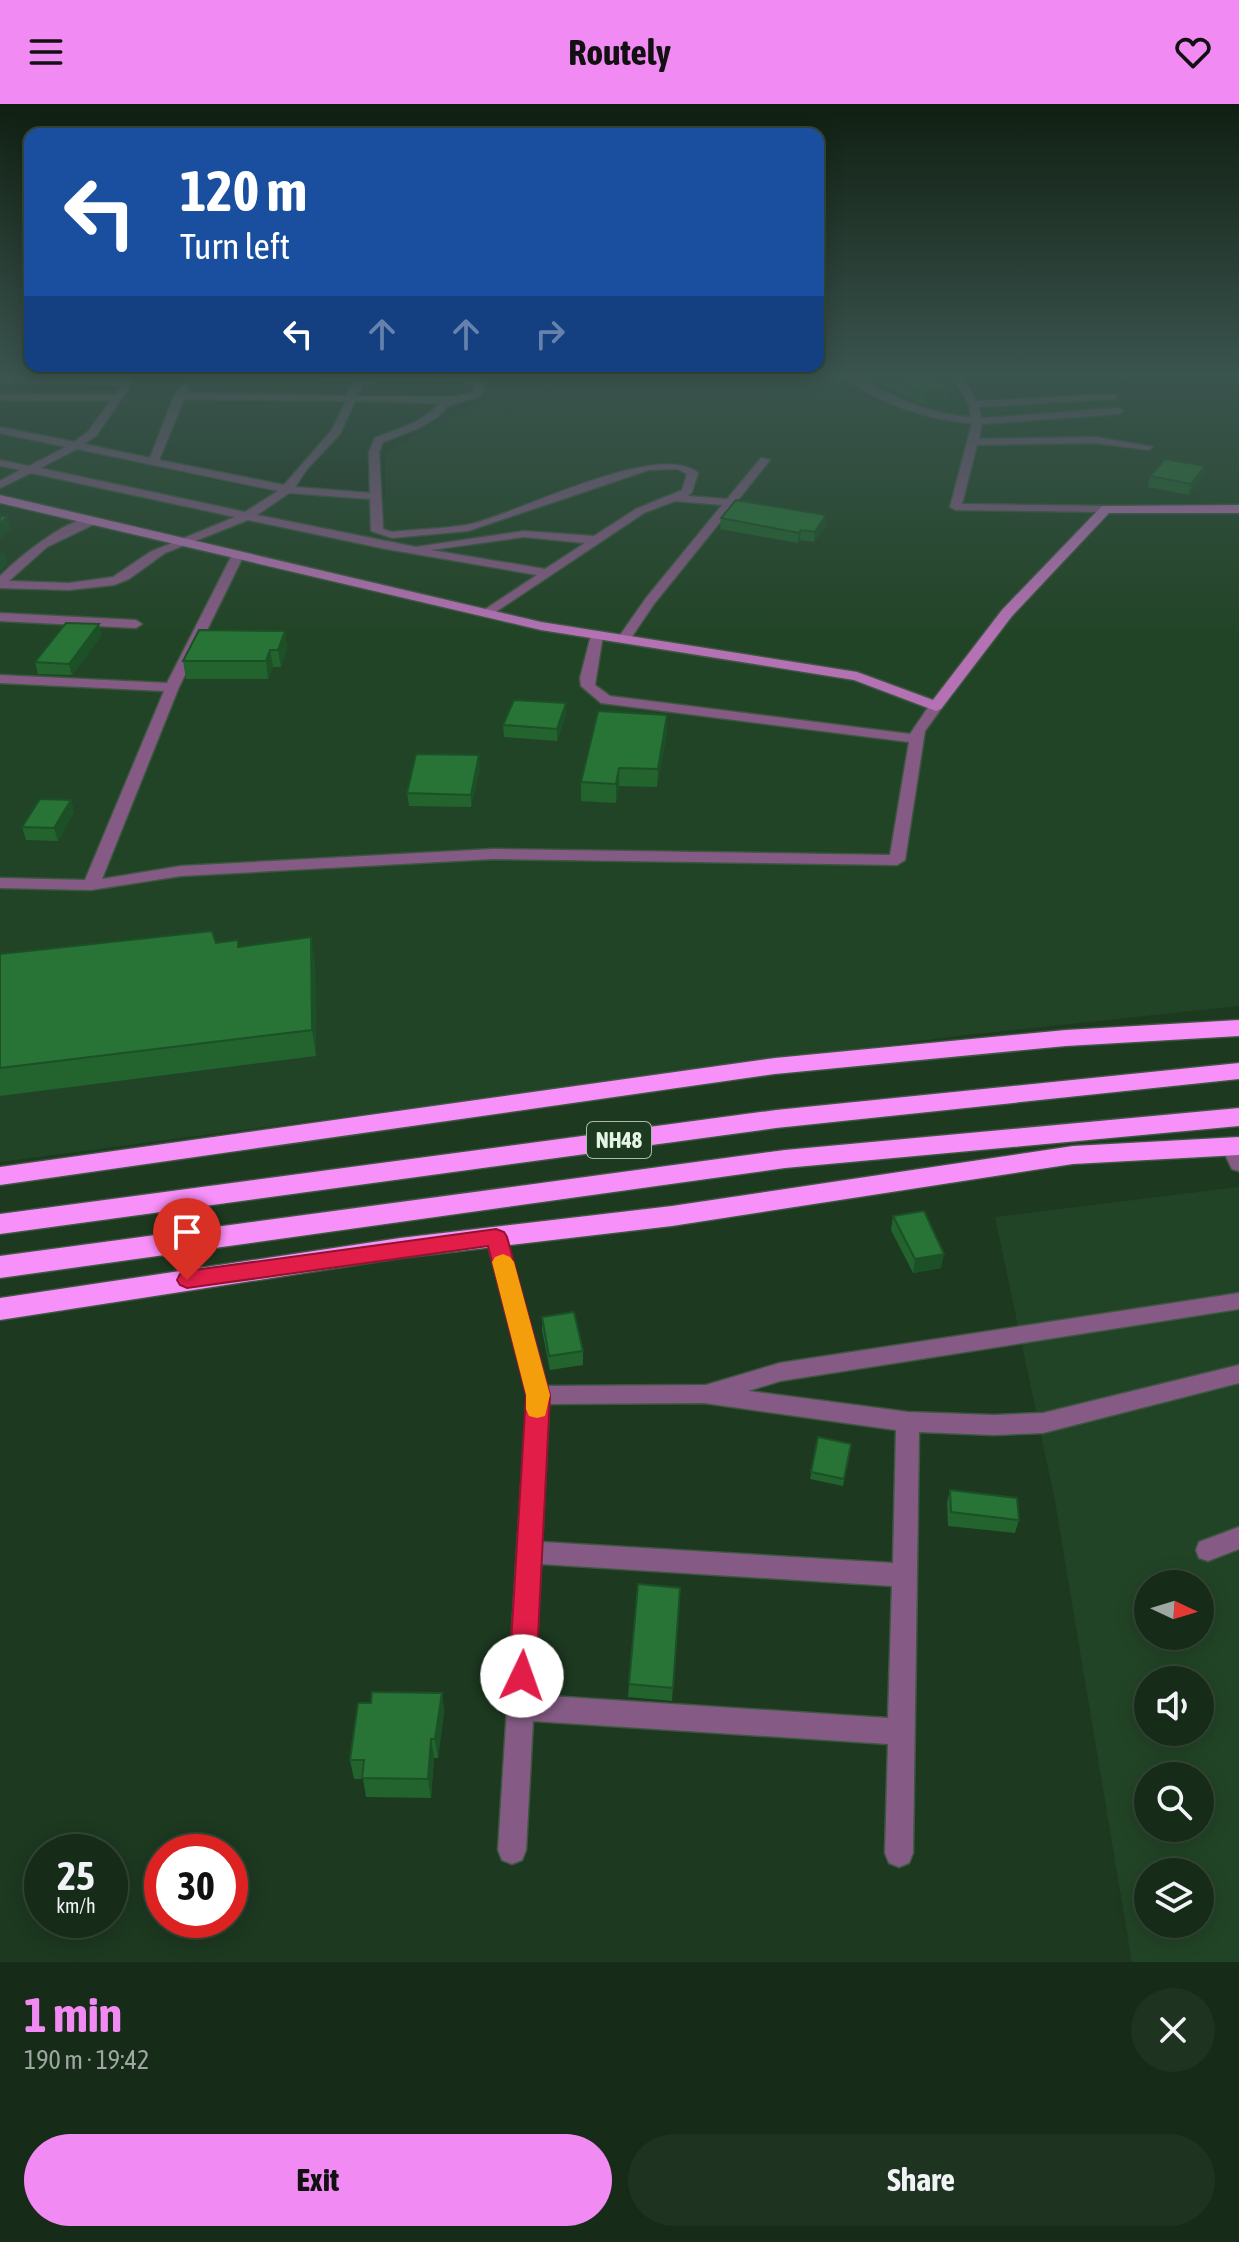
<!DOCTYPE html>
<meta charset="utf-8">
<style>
body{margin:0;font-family:"Asap Condensed",sans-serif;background:#1f3321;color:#f1f3f6;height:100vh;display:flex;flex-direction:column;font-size:30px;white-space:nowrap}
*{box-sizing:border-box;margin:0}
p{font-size:26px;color:#9ea7a2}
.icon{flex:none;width:44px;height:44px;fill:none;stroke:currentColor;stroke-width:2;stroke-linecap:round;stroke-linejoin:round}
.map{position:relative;height:1858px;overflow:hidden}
.panel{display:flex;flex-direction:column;background:#162b18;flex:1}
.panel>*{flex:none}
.banner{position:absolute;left:24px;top:24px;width:800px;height:244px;border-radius:16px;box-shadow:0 4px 20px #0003,0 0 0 2px #354737;background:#1a4fa0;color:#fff;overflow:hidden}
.needle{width:52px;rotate:94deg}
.buttons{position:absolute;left:1134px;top:1466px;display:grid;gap:16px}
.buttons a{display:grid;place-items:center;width:80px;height:80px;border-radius:50%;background:#162b18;box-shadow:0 4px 20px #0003,0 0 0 2px #354737;font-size:40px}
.speed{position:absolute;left:24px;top:1730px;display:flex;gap:16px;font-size:40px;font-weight:700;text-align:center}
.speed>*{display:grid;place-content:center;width:104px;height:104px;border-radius:50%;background:#162b18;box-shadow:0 4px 20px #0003,0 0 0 2px #354737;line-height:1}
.speed small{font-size:20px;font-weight:400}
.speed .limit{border:12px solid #d22;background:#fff;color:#111}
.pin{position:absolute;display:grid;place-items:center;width:68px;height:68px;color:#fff;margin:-82px -34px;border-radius:50% 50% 50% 0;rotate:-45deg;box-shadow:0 0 8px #0007}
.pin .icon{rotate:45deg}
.me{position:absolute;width:88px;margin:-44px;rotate:3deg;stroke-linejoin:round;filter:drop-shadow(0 0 6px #0008)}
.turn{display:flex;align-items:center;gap:28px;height:168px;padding:0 24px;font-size:36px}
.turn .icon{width:104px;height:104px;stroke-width:2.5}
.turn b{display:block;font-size:56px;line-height:68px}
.lanes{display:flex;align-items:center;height:76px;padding:0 24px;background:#0003;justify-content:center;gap:40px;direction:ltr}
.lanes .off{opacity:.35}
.round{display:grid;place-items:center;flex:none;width:84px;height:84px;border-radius:42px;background:#1f3321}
.summary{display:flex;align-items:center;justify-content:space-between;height:136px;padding:0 24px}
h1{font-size:48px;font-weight:700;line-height:60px;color:#f28af3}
.primary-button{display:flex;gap:16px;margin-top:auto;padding:16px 24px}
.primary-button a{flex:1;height:92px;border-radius:48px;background:#f28af3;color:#111;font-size:32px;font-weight:700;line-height:92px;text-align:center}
.primary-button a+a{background:#1f3321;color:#f1f3f6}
header{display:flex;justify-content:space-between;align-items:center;height:104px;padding:0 24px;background:#f28af3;color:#111;font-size:36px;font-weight:700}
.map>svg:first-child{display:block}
.built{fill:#224426;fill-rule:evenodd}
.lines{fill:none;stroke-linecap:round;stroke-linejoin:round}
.street-casing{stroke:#3d5740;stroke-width:3}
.secondary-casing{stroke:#3d5740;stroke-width:3}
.highway-casing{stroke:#3d5740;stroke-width:3}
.street{fill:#855b85;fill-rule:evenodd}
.secondary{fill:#b471b4;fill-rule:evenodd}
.highway{fill:#f890f9;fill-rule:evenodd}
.wall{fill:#22632e}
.shaded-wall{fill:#1c5026}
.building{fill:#287336;stroke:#1c5026;stroke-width:2}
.route{fill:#e11d48;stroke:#92132f;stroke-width:2}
.slow{fill:#f59e0b}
.labels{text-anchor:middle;stroke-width:8;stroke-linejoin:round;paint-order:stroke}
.shield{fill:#1d3920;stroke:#a8bdaa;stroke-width:2}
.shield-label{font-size:22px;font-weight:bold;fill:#e4f5e5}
</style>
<header><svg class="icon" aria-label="menu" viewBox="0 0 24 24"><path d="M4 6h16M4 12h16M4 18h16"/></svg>Routely<svg class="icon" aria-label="heart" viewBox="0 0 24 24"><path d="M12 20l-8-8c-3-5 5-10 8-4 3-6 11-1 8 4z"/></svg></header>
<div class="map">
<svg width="1239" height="1858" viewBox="0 0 1239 1858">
<rect width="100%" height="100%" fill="#1d3920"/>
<path class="built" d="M486,269h47l12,19 113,-13 -8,-6h589v633l-282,30 -957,126v-728l290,62 95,3v-46l58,-33 43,-19 -2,-20z
M1239,1083v775h-107l-77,-461 -60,-284zM1148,1480h52v52h-52zM1148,1576h52v52h-52zM1148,1672h52v52h-52zM1148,1768h52v52h-52z"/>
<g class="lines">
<g class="street-casing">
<path id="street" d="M130,269h9l-43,63 -12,8 66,14 24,-62 10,-12 5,3 -3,6 160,3 3,-8 8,-7 -168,-2 -2,-2 5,-3 279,2 1,-3h9l-2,6 6,9 -5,8 -33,10 -8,10 -20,12 -36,14 -4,10 4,77 9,3c24,-3 50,-3 74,-7 51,-10 191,-86 232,-52l-6,19 -4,4 39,3 34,-41 9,2 -32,40 5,3 -2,2 -8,1 -79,98 -25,37 -5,1 -6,-4 28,-40 76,-93 -47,-4 -31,12 -156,104 -4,-1v-6l53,-35 -151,-26 -138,-29 -83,33 -36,26 -15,6 -45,5 -69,-2v-12c16,-16 78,-70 101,-55l-54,26 -38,34 60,2 44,-6 37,-25 85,-35 -204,-44 -31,15v-7l20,-11 -20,-4v-6l29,6 37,-19 -66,-14v-6l74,15 14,-10 22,-31 -110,-1v-6l115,1 7,-10 -122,-3v-6l126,3zM379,277l92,1 4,6 -2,4 -17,5 -100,-1 7,-11zM184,295l162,2 -14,29 -48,55 -125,-25zM355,297l85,2c-16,19 -42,26 -65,35l-6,14 1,41 -75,-6 12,-18 33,-35zM77,345l201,42 -33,21 -205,-44zM677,365l10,5 -5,16 -46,19 -42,27 -70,-5 -108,16 -159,-32 32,-22 81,6 1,32 21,7 76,-7 181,-61zM524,433l61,6 -40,26 -114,-19z
M837,269h12c38,20 78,42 122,44l-2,-13 -19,-31h9l18,28 136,-7 3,1v4l-137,8 2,11h2l136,-10 5,3 -5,3 -137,10 -3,15 117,-2 57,10 -5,3 -52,-7 -119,2 -15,59 144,2 6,3 -6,3 -150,-2 -6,-3 22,-84c-46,-2 -99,-23 -135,-50z
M1117,269h15l1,1 -5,3z
M238,447l6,4 -65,132 -77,192 79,-13 312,-17 397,6 19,-113 -308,-39 -20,-17 -1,-8 11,-43 6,-4 6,4 -8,50 15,11 300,38 21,-31h10l2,3 -18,25 -20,129 -8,5 -404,-6 -312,17 -90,14 -91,-2v-10l85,2 79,-189 -164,-8v-8l167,8 65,-128z
M0,509l136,7 6,4 -6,4 -136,-7z
M1231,1035l8,4v28l-7,-2 -11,-23 3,-5z
M496,1125l7,3 3,5 41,149 159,-1 74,-22 459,-70v16l-459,72 -32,10 160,21 86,3 49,-2 196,-48v18l-196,50 -49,2 -75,-3 -6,421 -4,10 -10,4 -10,-4 -4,-10 3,-109 -355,-23 -7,129 -4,10 -10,4 -10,-4 -4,-10 29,-455 -41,-158 3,-5zM704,1299l192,27 -3,133 -351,-21 7,-138zM541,1460l351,22 -4,132 -354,-23z
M1239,1423v22l-31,12 -9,-3 -3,-8 3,-8z"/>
</g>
<g class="secondary-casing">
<path id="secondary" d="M0,391l541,127 316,50 76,28 69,-90 100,-104 137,-1v8h-130l-97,103 -71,93 -5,2 -82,-31 -313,-50 -541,-127z"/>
</g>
<g class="highway-casing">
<path id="highway" d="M1239,916v16l-173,10 -291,28 -775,111v-18l775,-109 291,-28z
M1239,959v16l-463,49 -776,106v-20l776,-104z
M1239,1004v18l-454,42 -785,110v-22l785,-106z
M1239,1033v18l-166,9 -401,62 -272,32 -400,62v-22l400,-60 272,-32 401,-60z"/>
</g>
<use href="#street" class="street"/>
<use href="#secondary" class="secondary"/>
<use href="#highway" class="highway"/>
</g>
<path class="wall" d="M857,269h87l-1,6 -7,2 13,18 -25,6z
M1205,362l-2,10 -14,19 -41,-8 2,-11z
M826,411v10l-12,17 -14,-2 -2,3 -78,-14 1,-11z
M99,520l2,12 -29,39 -34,-1 -3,-12z
M285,527l2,17 -6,19h-8l-5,12h-82l-3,-18z
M566,599v12l-9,26 -53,-4 -1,-12z
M667,628l-10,55 -38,-1 -3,17 -35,-2v-19z
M480,664l-9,39 -62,-1 -2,-13z
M71,696l3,12 -16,29 -32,-1 -4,-13z
M216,839l99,19 1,94 -316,40v-142z
M893,1112l48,52 -28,5 -22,-43z
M542,1213l41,34v14l-33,5 -8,-39z
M818,1333l33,7 -8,42 -33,-7z
M950,1386l69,30 -4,13 -67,-7 -1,-23z
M680,1484l-8,113 -44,-4 1,-13z
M442,1589l2,19 -6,46h-4l-3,40 -65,-1 -3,-18h-9l-4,-19 21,-57z"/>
<path class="shaded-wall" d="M944,269l-1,6 -24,6 1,-11z
M950,284l-1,11 -25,6 1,-12z
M1205,362l-2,10 -14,19 2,-11z
M826,411v10l-12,17 1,-10z
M8,412l3,13 -11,11v-16z
M801,426l-1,10 -2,3 1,-10z
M4,447l3,13 -7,8v-17z
M99,520l2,12 -29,39 -3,-11z
M285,527l2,17 -6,19 -3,-17z
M270,546l3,17 -5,12 -2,-18z
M566,599v12l-9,26v-12z
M667,611v17l-10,55 1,-18z
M479,651l1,13 -9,39v-12z
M619,664v18l-3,17v-19z
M71,696l3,12 -16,29 -4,-13z
M311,833l4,25 1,94 -4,-26z
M944,1150l-3,14 -28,5 2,-14z
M442,1589l2,19 -6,46 -3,-19z
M431,1635l3,19 -3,40 -3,-19z"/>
<path class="building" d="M882,269h39l29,15 -25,5z
M1165,355l40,7 -14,18 -41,-8z
M736,396l90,15 -11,17 -14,-2 -2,3 -78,-15z
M0,412h8l-8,8z
M66,519l33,1 -30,40 -34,-2z
M199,526l86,1 -7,19h-8l-4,11h-83z
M514,596l52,3 -9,26 -54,-4z
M598,607l69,4 -9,54 -39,-1 -3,16 -35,-2z
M416,650l63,1 -8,40 -64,-2z
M40,695l31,1 -17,28 -32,-1z
M212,827l4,12 22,-3v7l73,-10 1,93 -312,38v-114z
M924,1107l20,43 -29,5 -22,-43z
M574,1208l9,39 -34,5 -7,-39z
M818,1333l33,7 -7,35 -33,-7z
M950,1386l67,8 2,22 -68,-8z
M638,1480l42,4 -7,100 -44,-4z
M372,1588l70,1 -7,46h-4l-3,40 -66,-1 2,-18h-14l8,-57h13z"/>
<linearGradient id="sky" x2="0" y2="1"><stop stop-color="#101f12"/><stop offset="0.51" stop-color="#3a544e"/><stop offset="1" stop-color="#3a544e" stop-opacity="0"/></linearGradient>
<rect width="1239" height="530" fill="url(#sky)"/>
<path class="route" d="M496,1125l8,3 3,5 43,158 -14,281 -4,9 -10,3 -9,-3 -4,-9 17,-281 -38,-149 -301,42 -7,-3 -3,-5 3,-6 7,-3z"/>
<path class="slow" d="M503,1150l7,3 4,5 36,133 -5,21 -8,2 -8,-2 -3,-7v-14l-34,-133 3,-5z"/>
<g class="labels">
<rect class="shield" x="587" y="1018" width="64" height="36" rx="6"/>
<g class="shield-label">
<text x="619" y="1044">NH48</text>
</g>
</g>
</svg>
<div class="buttons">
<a><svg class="needle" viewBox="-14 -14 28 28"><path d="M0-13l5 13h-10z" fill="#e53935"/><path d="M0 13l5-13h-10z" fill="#9ea7a2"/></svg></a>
<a><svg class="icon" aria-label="sound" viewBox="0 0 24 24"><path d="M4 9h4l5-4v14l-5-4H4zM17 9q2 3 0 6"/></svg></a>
<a><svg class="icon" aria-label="search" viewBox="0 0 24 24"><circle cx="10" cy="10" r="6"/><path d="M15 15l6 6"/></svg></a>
<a><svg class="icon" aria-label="layers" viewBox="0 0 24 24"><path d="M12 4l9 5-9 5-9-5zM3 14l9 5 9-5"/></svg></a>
</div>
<div class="speed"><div>25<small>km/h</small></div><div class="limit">30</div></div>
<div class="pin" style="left:187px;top:1176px;background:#d93025"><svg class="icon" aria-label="arrive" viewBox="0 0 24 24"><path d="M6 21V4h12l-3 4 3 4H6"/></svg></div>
<svg class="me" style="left:522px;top:1572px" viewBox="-20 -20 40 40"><circle r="19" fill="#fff"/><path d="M0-13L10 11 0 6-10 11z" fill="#e11d48"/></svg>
<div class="banner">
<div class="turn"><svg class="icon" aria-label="left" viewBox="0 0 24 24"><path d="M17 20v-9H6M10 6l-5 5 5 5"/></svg><div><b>120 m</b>Turn left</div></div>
<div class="lanes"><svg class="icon" aria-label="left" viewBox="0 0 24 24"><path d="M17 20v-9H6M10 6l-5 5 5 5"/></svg><svg class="icon off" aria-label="ahead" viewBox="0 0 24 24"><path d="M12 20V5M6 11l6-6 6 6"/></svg><svg class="icon off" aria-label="ahead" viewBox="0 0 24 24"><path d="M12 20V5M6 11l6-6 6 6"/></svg><svg class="icon off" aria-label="right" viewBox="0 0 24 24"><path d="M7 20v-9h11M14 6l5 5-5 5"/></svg></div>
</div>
</div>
<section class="panel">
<div class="summary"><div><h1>1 min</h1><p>190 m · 19:42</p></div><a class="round"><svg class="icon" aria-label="close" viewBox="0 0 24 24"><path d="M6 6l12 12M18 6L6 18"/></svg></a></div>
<div class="primary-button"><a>Exit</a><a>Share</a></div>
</section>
